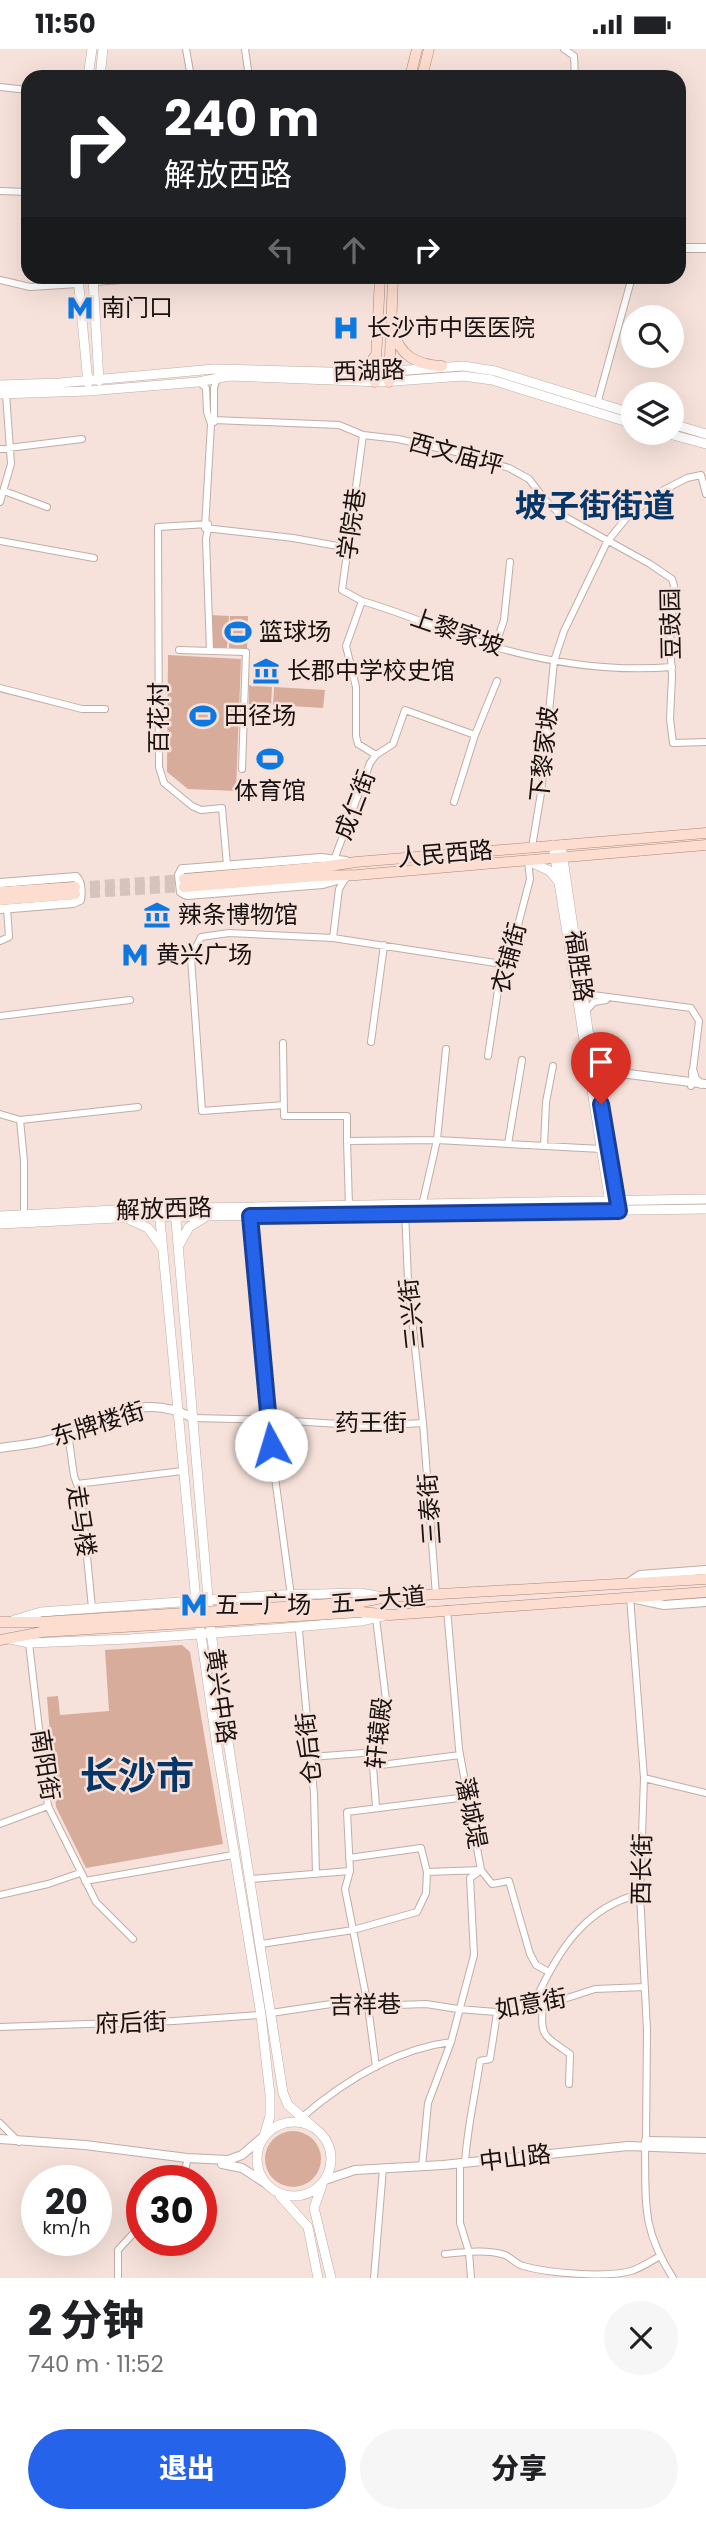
<!DOCTYPE html>
<html lang="zh">
<meta charset="utf-8">
<style>
body{margin:0;font-family:Poppins,"Noto Sans SC",sans-serif;background:#f6f6f6;color:#202124;height:100vh;display:flex;flex-direction:column;font-size:26px;white-space:nowrap}
*{box-sizing:border-box;margin:0}
p{font-size:23px;color:#757577}
.icon{flex:none;width:38px;height:38px;fill:none;stroke:currentColor;stroke-width:2;stroke-linecap:round;stroke-linejoin:round}
.map{position:relative;height:2229px;overflow:hidden}
.drawer{display:flex;flex-direction:column;background:#fff;flex:1}
.drawer>*{flex:none}
.banner{position:absolute;left:21px;top:21px;width:665px;height:214px;border-radius:21px;box-shadow:0 7px 28px #0002;background:#202124;color:#fff;overflow:hidden}
.controls{position:absolute;left:621px;top:256px;display:grid;gap:14px}
.controls a{display:grid;place-items:center;width:63px;height:63px;border-radius:50%;background:#fff;box-shadow:0 7px 28px #0002;font-size:35px}
.speed{position:absolute;left:21px;top:2116px;display:flex;gap:14px;font-size:35px;font-weight:700;text-align:center}
.speed>*{display:grid;place-content:center;width:91px;height:91px;border-radius:50%;background:#fff;box-shadow:0 7px 28px #0002;line-height:1}
.speed small{font-size:18px;font-weight:400}
.speed .limit{border:10px solid #d22;background:#fff;color:#111}
.pin{position:absolute;display:grid;place-items:center;width:60px;height:60px;color:#fff;margin:-72px -30px;border-radius:50% 50% 50% 0;rotate:-45deg;box-shadow:0 0 7px #0007}
.pin .icon{rotate:45deg}
.me{position:absolute;width:77px;margin:-38px;rotate:354deg;stroke-linejoin:round;filter:drop-shadow(0 0 5px #0008)}
.turn{display:flex;align-items:center;gap:24px;height:147px;padding:0 28px;font-size:32px}
.turn .icon{width:91px;height:91px;stroke-width:2.5}
.turn b{display:block;font-size:49px;line-height:60px}
.lanes{display:flex;align-items:center;height:66px;padding:0 28px;background:#0003;justify-content:center;gap:35px;direction:ltr}
.lanes .off{opacity:.35}
.round{display:grid;place-items:center;flex:none;width:74px;height:74px;border-radius:37px;background:#f6f6f6}
.head{display:flex;align-items:center;justify-content:space-between;height:119px;padding:0 28px}
h1{font-size:42px;font-weight:800;line-height:52px}
.action{display:flex;gap:14px;margin-top:auto;padding:14px 28px}
.action a{flex:1;height:80px;border-radius:42px;background:#2563eb;color:#fff;font-size:28px;font-weight:800;line-height:80px;text-align:center}
.action a+a{background:#f6f6f6;color:#202124}
.status{display:flex;justify-content:space-between;align-items:center;height:49px;padding:0 35px;background:#fff;direction:ltr}
.status svg{height:19px;fill:currentColor}
.map>svg:first-child{display:block}
.green{fill:#d8ac9a}
.lines{fill:none;stroke-linecap:round;stroke-linejoin:round}
.primary-tunnel{stroke:#d5c3bc;stroke-width:10;stroke-dasharray:10 5;stroke-linecap:butt}
.minor-casing{stroke:#c0ada5;stroke-width:8}
.tertiary-casing{stroke:#c0ada5;stroke-width:10}
.secondary-casing{stroke:#c0ada5;stroke-width:10}
.primary-casing{stroke:#ac8777;stroke-width:11}
.minor{stroke:#fff;stroke-width:6}
.tertiary{stroke:#fff;stroke-width:8}
.secondary{stroke:#fff;stroke-width:9}
.primary{stroke:#fdddcf;stroke-width:10}
.primary-bridge-casing{stroke:#ac8777;stroke-width:11;stroke-linecap:butt}
.primary-bridge{stroke:#fdddcf;stroke-width:10}
.route-casing{stroke:#184099;stroke-width:18}
.route{stroke:#2563eb;stroke-width:12}
.labels{text-anchor:middle;stroke-width:5;stroke-linejoin:round;paint-order:stroke}
.poi-label{font-size:24px;fill:#18110f;stroke:#f6e2da;text-anchor:start}
.street-label{font-size:24px;fill:#18110f;stroke:#f6e2da}
.district-label{font-size:32px;font-weight:bold;fill:#063567;stroke:#f6e2da}
.town-label{font-size:38px;font-weight:bold;fill:#063567;stroke:#f6e2da}
</style>
<div class="status"><b>11:50</b><svg viewBox="0 0 49 12"><path d="M0 12V9h3v3zM5 12V6h3v6zM10 12V3h3v9zM15 12V0h3v12zM26 1h20v11H26zM47 4h2v5h-2z"/></svg></div>
<div class="map">
<svg width="706" height="2229" viewBox="0 0 706 2229">
<rect width="100%" height="100%" fill="#f6e2da"/>
<path class="green" d="M210,566l19,1 -2,32h-17z
M230,567h18l-1,33 -18,-1z
M168,606l73,4 -5,132 -48,-2 -21,-17z
M249,636l23,2 -1,19 -22,-2z
M274,638l51,3 -2,18 -50,-3z
M182,1596l8,7 33,192 -137,24 -30,-61 -9,-110 11,-1 2,19 49,-4 -4,-61z
M265 2110a28 28 0 1 1 56 0a28 28 0 1 1-56 0Z"/>
<g class="lines">
<path class="primary-tunnel" d="M75,838l109,-8
M75,845l109,-7"/>
<g class="minor-casing">
<path id="minor" d="M186,0l5,28
M245,0l4,28
M564,0l10,7 1,21
M0,38l28,3
M0,142l28,1
M0,231l30,7 48,-3
M93,233l73,-5
M199,333l7,6 1,24 4,12 -6,104 88,10 56,10
M597,355l35,-127
M214,371l125,5 24,10 35,4 58,13 53,16 20,11 17,22 14,13 90,50 22,15 2,7 -4,53 2,37 -2,43 3,24 33,-1
M214,373v-34l3,-10
M363,386l-21,155 20,11c45,13 88,33 133,46 57,16 117,25 177,20
M0,400l82,-10
M4,442l43,16
M0,453l11,-38 -5,-70
M208,475l-50,3 1,240 5,16 28,23 9,4 21,-2 5,57
M208,478l-2,12 4,112
M0,492l94,17
M362,552l-16,45 10,41v49l2,8 18,11
M495,598l9,-27 6,-58
M179,601l67,2 -4,117
M0,639l82,21h23
M454,753l21,-67 22,-54
M532,798l9,-54 13,-132 10,-30 43,-89 21,-26 34,-25 25,-13 14,-3 5,19
M334,811l36,-97 6,-8 17,-11 12,-34 70,25
M333,889l6,-49 6,-10
M0,892l9,-4 -2,-29
M583,937l10,9 98,13 8,13 -8,65
M586,962l8,-9 12,-2
M0,967l130,-16
M371,993l13,-97
M283,994l1,73h63v25l90,-1 164,9
M488,1007l14,-92 15,-35 13,-50 -2,-18
M284,1056l-82,6 -11,-153 10,-21 28,-4 104,5 169,26
M0,1065l20,6 118,-13
M20,1071l4,41v54
M347,1092l2,65
M508,1095l14,-84
M544,1097l2,-44 7,-36
M422,1157l15,-66 9,-91
M405,1161l3,71 15,142 13,172
M249,1167l25,254 17,126
M193,1369l83,2 94,6 53,-3
M68,1384l6,43 7,19 11,113
M77,1435l105,-13
M630,1548l14,181 -4,116 7,136 -1,111
M376,1569l11,90 -14,58 3,41
M302,1577l-3,5 15,163 2,80
M29,1594l19,163 48,96 37,37
M311,1708l65,-5
M373,1717l87,-11
M644,1729l62,15
M0,1775l48,-18
M349,1809l72,-10 6,24
M250,1830l100,-8
M85,1832l148,-26 1,-3
M0,1846l48,-11 32,-11
M261,1895l92,-14 64,-18 9,-19 1,-21 54,-2 11,14 17,-3 21,73 6,11 13,7
M536,1950c22,-48 49,-92 104,-105
M543,1950c-2,38 -3,34 27,55l-1,30
M271,1964l60,-9 37,2 58,-2 32,5 51,4 24,-14h31l31,-10 50,-2
M0,1978l174,-6 87,-6
M376,2018l-8,-61 -23,-117 5,-18 -3,-59 120,-15
M301,2069c42,-36 94,-69 150,-76
M0,2074l19,19
M645,2098c1,56 -4,81 28,131
M465,2114c2,-34 10,-67 15,-102l10,-2 7,-46
M460,2115v59l9,29 2,26
M422,2118l6,-64 23,-61 23,-87 -4,-77 11,-8 -22,-121 -12,-140
M182,2132l5,-19
M445,2205c19,-2 42,-5 60,1 7,3 11,9 18,11 25,7 83,12 108,5 10,-3 20,-10 29,-15
M118,2229v-28l24,-26
M374,2229l9,-110"/>
</g>
<g class="tertiary-casing">
<path id="tertiary" d="M679,199h27
M345,829l-22,6 -136,11 -6,-3 -2,-17 3,-6h3l136,-11 25,3
M0,834l76,-6c5,5 5,16 4,23l-7,3 -73,6
M590,1020l116,15
M693,1023l2,7 6,5
M0,1399c20,-3 40,-4 59,-11 48,-17 83,-46 134,-19
M628,1534l12,-8 66,-5
M636,1550l28,6 42,-3
M0,2090l85,6 102,13 41,2 14,-5 22,-19
M646,2092l60,1
M222,2115l20,4 23,15
M325,2131l30,-10 88,-5 185,-19 78,3"/>
</g>
<g class="secondary-casing">
<path id="secondary" d="M88,28l4,-28
M100,28l3,-28
M78,228l10,106
M93,228l6,104
M0,336l60,-2 154,-14 152,4 97,-7 32,5 139,43
M0,345l88,-3 110,-9 31,-6 153,6 81,-6 29,4 142,44
M672,375l34,10
M662,383l44,12
M553,796l57,358
M561,796l31,212 26,145
M528,812l22,10 8,10
M159,1160l37,392 22,153 43,261 9,80v21l-6,20
M175,1160l36,424 72,460 5,12 25,22
M0,1167l135,-7 571,-10
M130,1171l18,8 13,18
M0,1175l135,-7 571,-8
M179,1196l10,-18 15,-9
M14,1571l27,-8 237,-17 82,-2 23,4
M10,1590l19,4 100,-4 156,-11 76,-7 22,-5
M257 2110a37 37 0 1 1 74 0a37 37 0 1 1-74 0Z
M322,2136l-8,23 17,70
M280,2147l28,31 10,51"/>
</g>
<g class="primary-casing">
<path id="primary" d="M410,28l7,-28
M422,28l7,-28
M393,282c7,25 24,34 49,35
M352,325l17,-8 6,-10
M375,333l5,-105
M389,333l4,-105
M184,830l138,-12 34,-5 350,-29
M184,838l132,-11 41,-1 349,-30
M0,843l75,-5
M0,851l75,-6
M361,1553l27,-5 318,-18
M362,1563l28,3 316,-23
M0,1573h42
M0,1591l42,-8"/>
</g>
<use href="#minor" class="minor"/>
<use href="#tertiary" class="tertiary"/>
<use href="#secondary" class="secondary"/>
<use href="#primary" class="primary"/>
<g class="primary-bridge-casing">
<path id="primary-bridge" d="M42,1573l319,-20
M42,1583l320,-20"/>
</g>
<use href="#primary-bridge" class="primary-bridge"/>
</g>
<g class="lines">
<g class="route-casing">
<path id="route" d="M271,1396l-21,-229 369,-5 -18,-107"/>
</g>
<use href="#route" class="route"/>
</g>
<defs>
<g id="metro-bare" transform="scale(2.1)"><path d="M-5.5 5V-5H-3L0 0L3-5H5.5V5H3V-.5L0 4L-3-.5V5Z" fill="#0f78e0" stroke="#f6e2da" stroke-width="2.5" paint-order="stroke"/></g>
<g id="hospital-bare" transform="scale(2.1)"><path d="M-5-5h3v3.5h4V-5h3V5h-3V1.5h-4V5h-3Z" fill="#0f78e0" stroke="#f6e2da" stroke-width="2.5" paint-order="stroke"/></g>
<g id="stadium-bare" transform="scale(2.1)"><path d="M0-5a6.5 5 0 1 0 0 10a6.5 5 0 1 0 0-10ZM-3.5-1.8h7v3.6h-7Z" fill="#0f78e0" stroke="#f6e2da" stroke-width="2.5" paint-order="stroke"/></g>
<g id="museum-bare" transform="scale(2.1)"><path d="M0-6L6-3V-2H-6V-3ZM-5-1h2V3h-2ZM-1-1h2V3h-2ZM3-1h2V3H3ZM-6 4H6V6H-6Z" fill="#0f78e0" stroke="#f6e2da" stroke-width="2.5" paint-order="stroke"/></g>
</defs>
<g fill-rule="evenodd">
<use href="#metro-bare" x="80" y="259"/>
<use href="#hospital-bare" x="346" y="279"/>
<use href="#stadium-bare" x="238" y="583"/>
<use href="#museum-bare" x="266" y="622"/>
<use href="#stadium-bare" x="203" y="667"/>
<use href="#stadium-bare" x="270" y="710"/>
<use href="#museum-bare" x="157" y="866"/>
<use href="#metro-bare" x="135" y="906"/>
<use href="#metro-bare" x="194" y="1556"/>
</g>
<g class="labels">
<g class="poi-label">
<text x="101" y="267">南门口</text>
<text x="367" y="287">长沙市中医医院</text>
<text x="259" y="591">篮球场</text>
<text x="287" y="630">长郡中学校史馆</text>
<text x="224" y="675">田径场</text>
<text x="270" y="750" text-anchor="middle">体育馆</text>
<text x="178" y="874">辣条博物馆</text>
<text x="156" y="914">黄兴广场</text>
<text x="215" y="1564">五一广场</text>
</g>
<g class="street-label">
<text transform="translate(369 322) rotate(-2)" y="8">西湖路</text>
<text transform="translate(456 405) rotate(15)" y="8">西文庙坪</text>
<text transform="translate(352 475) rotate(-82)" y="8">学院巷</text>
<text transform="translate(671 575) rotate(-91)" y="8">豆豉园</text>
<text transform="translate(457 583) rotate(19)" y="8">上黎家坡</text>
<text transform="translate(159 669) rotate(-90)" y="8">百花村</text>
<text transform="translate(544 705) rotate(-84)" y="8">下黎家坡</text>
<text transform="translate(355 756) rotate(-69)" y="8">成仁街</text>
<text transform="translate(445 805) rotate(-5)" y="8">人民西路</text>
<text transform="translate(509 909) rotate(-75)" y="8">衣铺街</text>
<text transform="translate(579 917) rotate(82)" y="8">福胜路</text>
<text transform="translate(164 1160) rotate(-2)" y="8">解放西路</text>
<text transform="translate(412 1265) rotate(-96)" y="8">三兴街</text>
<text x="371" y="1382">药王街</text>
<text transform="translate(98 1375) rotate(-17)" y="8">东牌楼街</text>
<text transform="translate(430 1460) rotate(-94)" y="8">三泰街</text>
<text transform="translate(81 1472) rotate(81)" y="8">走马楼</text>
<text transform="translate(378 1551) rotate(-5)" y="8">五一大道</text>
<text transform="translate(220 1647) rotate(82)" y="8">黄兴中路</text>
<text transform="translate(379 1684) rotate(-84)" y="8">轩辕殿</text>
<text transform="translate(309 1699) rotate(-96)" y="8">仓后街</text>
<text transform="translate(45 1716) rotate(81)" y="8">南阳街</text>
<text transform="translate(471 1764) rotate(79)" y="8">藩城堤</text>
<text transform="translate(642 1820) rotate(-89)" y="8">西长街</text>
<text transform="translate(531 1955) rotate(-10)" y="8">如意街</text>
<text transform="translate(365 1956) rotate(-1)" y="8">吉祥巷</text>
<text transform="translate(131 1974) rotate(-2)" y="8">府后街</text>
<text transform="translate(515 2109) rotate(-7)" y="8">中山路</text>
</g>
<g class="district-label">
<text x="595" y="468">坡子街街道</text>
</g>
<g class="town-label">
<text x="137" y="1740">长沙市</text>
</g>
</g>
</svg>
<div class="controls">
<a><svg class="icon" aria-label="search" viewBox="0 0 24 24"><circle cx="10" cy="10" r="6"/><path d="M15 15l6 6"/></svg></a>
<a><svg class="icon" aria-label="layers" viewBox="0 0 24 24"><path d="M12 4l9 5-9 5-9-5zM3 14l9 5 9-5"/></svg></a>
</div>
<div class="speed"><div>20<small>km/h</small></div><div class="limit">30</div></div>
<div class="pin" style="left:601px;top:1055px;background:#d93025"><svg class="icon" aria-label="arrive" viewBox="0 0 24 24"><path d="M6 21V4h12l-3 4 3 4H6"/></svg></div>
<svg class="me" style="left:271px;top:1396px" viewBox="-20 -20 40 40"><circle r="19" fill="#fff"/><path d="M0-13L10 11 0 6-10 11z" fill="#2563eb"/></svg>
<div class="banner">
<div class="turn"><svg class="icon" aria-label="right" viewBox="0 0 24 24"><path d="M7 20v-9h11M14 6l5 5-5 5"/></svg><div><b>240 m</b>解放西路</div></div>
<div class="lanes"><svg class="icon off" aria-label="left" viewBox="0 0 24 24"><path d="M17 20v-9H6M10 6l-5 5 5 5"/></svg><svg class="icon off" aria-label="ahead" viewBox="0 0 24 24"><path d="M12 20V5M6 11l6-6 6 6"/></svg><svg class="icon" aria-label="right" viewBox="0 0 24 24"><path d="M7 20v-9h11M14 6l5 5-5 5"/></svg></div>
</div>
</div>
<section class="drawer">
<div class="head"><div><h1>2 分钟</h1><p>740 m · 11:52</p></div><a class="round"><svg class="icon" aria-label="close" viewBox="0 0 24 24"><path d="M6 6l12 12M18 6L6 18"/></svg></a></div>
<div class="action"><a>退出</a><a>分享</a></div>
</section>
